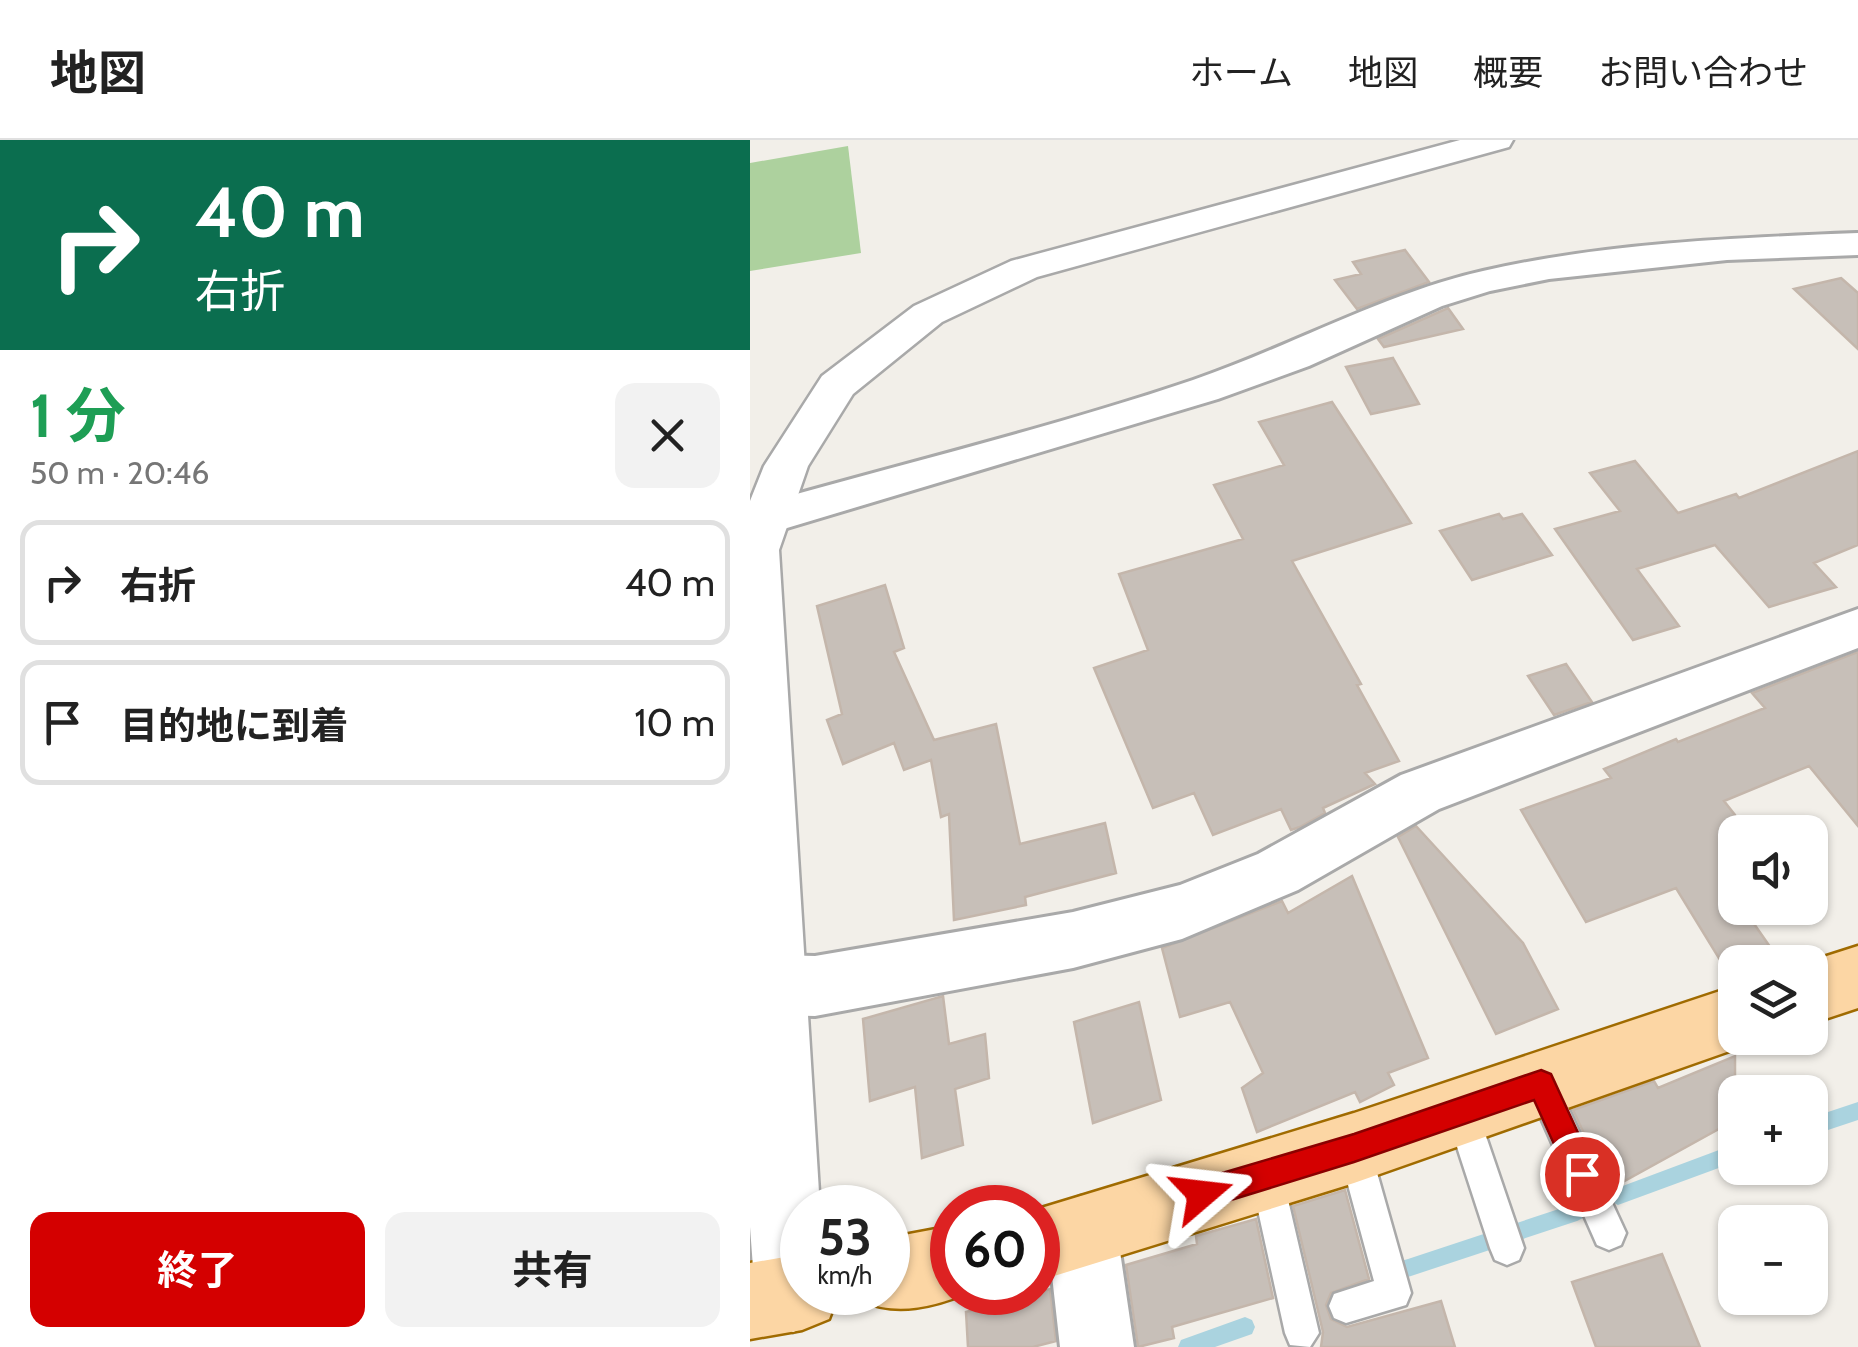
<!DOCTYPE html>
<html lang="ja">
<meta charset="utf-8">
<style>
body{margin:0;font-family:Cabin,"Noto Sans JP",sans-serif;background:#f2f2f2;color:#222;height:100vh;display:flex;flex-direction:column;font-size:38px;white-space:nowrap}
*{box-sizing:border-box;margin:0}
p{font-size:32px;color:#767676}
.icon{flex:none;width:55px;height:55px;fill:none;stroke:currentColor;stroke-width:2;stroke-linecap:round;stroke-linejoin:round}
.map{position:relative;flex:1;overflow:hidden}
.sheet{display:flex;flex-direction:column;background:#fff;width:750px}
.sheet>*{flex:none}
.guide{background:#0b6e4f;color:#fff;overflow:hidden}
.controls{position:absolute;left:968px;top:675px;display:grid;gap:20px}
.controls a{display:grid;place-items:center;width:110px;height:110px;border-radius:20px;background:#fff;box-shadow:0 2px 8px #0004;font-size:50px}
.speed{position:absolute;left:30px;top:1045px;display:flex;gap:20px;font-size:50px;font-weight:700;text-align:center}
.speed>*{display:grid;place-content:center;width:130px;height:130px;border-radius:50%;background:#fff;box-shadow:0 2px 8px #0004;line-height:1}
.speed small{font-size:25px;font-weight:400}
.speed .limit{border:15px solid #d22;background:#fff;color:#111}
.pin{position:absolute;display:grid;place-items:center;width:85px;height:85px;color:#fff;margin:-42px;border:5px solid #fff;border-radius:50%;box-shadow:0 2px 10px #0007}
.me{position:absolute;width:110px;margin:-55px;rotate:73deg;stroke-linejoin:round;filter:drop-shadow(0 0 8px #0008)}
.turn{display:flex;align-items:center;gap:35px;height:210px;padding:0 30px;font-size:45px}
.turn .icon{width:130px;height:130px;stroke-width:2.5}
.turn b{display:block;font-size:70px;line-height:85px}
.round{display:grid;place-items:center;flex:none;width:105px;height:105px;border-radius:20px;background:#f2f2f2}
.summary{display:flex;align-items:center;justify-content:space-between;height:170px;padding:0 30px}
h1{font-size:60px;font-weight:700;line-height:75px;color:#1e9e55}
.action{display:flex;gap:20px;margin-top:auto;padding:20px 30px}
.action a{flex:1;height:115px;border-radius:20px;background:#d40000;color:#fff;font-size:40px;font-weight:700;line-height:115px;text-align:center}
.action a+a{background:#f2f2f2;color:#222}
ul{padding:0;list-style:none}
li{display:flex;align-items:center;gap:30px;height:125px;margin:0 20px 15px;padding:0 10px;border:5px solid #e0e0e0;border-radius:20px}
li div{flex:1}
li b{display:block;font-size:38px}
li em{font-style:normal}
header{display:flex;align-items:center;gap:60px;box-sizing:border-box;height:140px;padding:0 50px;background:#fff;border-bottom:2px solid #e0e0e0}
header strong{font-size:48px}
nav{display:flex;gap:55px;margin-inline-start:auto;font-size:35px}
main{display:flex;flex:1;min-height:0}
.map>svg:first-child{display:block}
.forest{fill:#add19e}
.lines{fill:none;stroke-linecap:round;stroke-linejoin:round}
.stream{fill:#aad3df;fill-rule:evenodd}
.building{fill:#c7bfb8;stroke:#c4b6ab;stroke-width:2.5}
.service-casing{stroke:#a9a9a9;stroke-width:5}
.minor-casing{stroke:#a9a9a9;stroke-width:6}
.tertiary-casing{stroke:#a9a9a9;stroke-width:5}
.primary-casing{stroke:#a06b00;stroke-width:5}
.service{fill:#fff;fill-rule:evenodd}
.minor{fill:#fff;fill-rule:evenodd}
.tertiary{fill:#fff;fill-rule:evenodd}
.primary{fill:#fcd6a4;fill-rule:evenodd}
.route{fill:#d40000;stroke:#8a0000;stroke-width:2.5}
</style>
<header>
<strong>地図</strong>
<nav><a>ホーム</a><a>地図</a><a>概要</a><a>お問い合わせ</a></nav>
</header>
<main>
<section class="sheet">
<div class="guide">
<div class="turn"><svg class="icon" aria-label="right" viewBox="0 0 24 24"><path d="M7 20v-9h11M14 6l5 5-5 5"/></svg><div><b>40 m</b>右折</div></div>
</div>
<div class="summary"><div><h1>1 分</h1><p>50 m · 20:46</p></div><a class="round"><svg class="icon" aria-label="close" viewBox="0 0 24 24"><path d="M6 6l12 12M18 6L6 18"/></svg></a></div>
<ul>
<li><svg class="icon" aria-label="right" viewBox="0 0 24 24"><path d="M7 20v-9h11M14 6l5 5-5 5"/></svg><div><b>右折</b></div><em>40 m</em></li>
<li><svg class="icon" aria-label="arrive" viewBox="0 0 24 24"><path d="M6 21V4h12l-3 4 3 4H6"/></svg><div><b>目的地に到着</b></div><em>10 m</em></li>
</ul>
<div class="action"><a>終了</a><a>共有</a></div>
</section>
<div class="map">
<svg width="1108" height="1207" viewBox="0 0 1108 1207">
<rect width="100%" height="100%" fill="#f2efe9"/>
<path class="forest" d="M98,6l13,107 -111,18v-108z"/>
<g class="lines">
<path class="stream" d="M1108,962v18l-48,16v-18z
M985,1004v18l-117,43 -6,-3 -3,-6 3,-6z
M827,1063l6,3 3,6 -3,6 -6,3 -169,56 -7,-2 -2,-7 2,-7 7,-2z
M495,1177l7,3 3,7 -3,7 -37,13h-37l3,-7z"/>
</g>
<path class="building" d="M655,110l24,32 -72,27 -22,-29 26,-6 -8,-12z
M1091,138l17,15v56l-64,-60z
M698,168l15,21 -79,18 -6,-8z
M643,218l26,46 -48,10 -25,-47z
M582,262l79,121 -119,38 69,123 -4,1 42,76 -34,12 10,11 -52,24 2,5 -25,14 -9,3 -10,-21 -68,26 -19,-42 -41,15 -59,-140 54,-18 -29,-76 124,-35 -29,-54 70,-20 -25,-43z
M1108,311v94l-44,18 22,24 -67,20 -54,-62 -78,24 42,57 -46,14 -78,-111 65,-18 -30,-38 45,-12 43,52 58,-19 3,4z
M749,374l4,5 19,-5 30,41 -80,25 -32,-49z
M135,445l19,63 -10,4 40,88 62,-16 24,120 85,-21 11,50 -91,24 1,8 -72,15 -5,-106 -8,3 -10,-57 -27,10 -10,-27 -51,21 -16,-44 15,-6 -25,-108z
M1108,512v174l-49,-60 -85,35 11,14v93h8l32,46 -21,8h-19v8l-7,3 -52,-85 -90,34 -65,-112 90,-32 -7,-9 72,-30 2,3 87,-34 -13,-15z
M816,524l26,38 -38,13 -26,-39z
M666,686l107,117 35,66 -62,25 -98,-197z
M602,736l76,182 -40,15 6,12 -34,17 -5,-10 -98,40 -15,-44 21,-15 -33,-71 -50,15 -18,-69 120,-47 6,12z
M193,856l6,48 36,-10 4,44 -34,11 8,56 -41,13 -7,-71 -45,14 -7,-82z
M389,862l22,98 -68,23 -19,-101z
M985,916v64l-125,69 -37,-79 81,-29 4,7z
M595,1050l24,89 -38,14 -5,12 5,14 16,8 94,-26 14,46h-134l2,-15 -30,-126z
M506,1079l17,79 -101,29 2,11 -36,9 -12,-82 71,-21 -1,-8z
M912,1114l38,93h-104l-24,-65z
M300,1149l6,52 -23,6h-65l-2,-35z"/>
<g class="lines">
<g class="service-casing">
<path id="service" d="M791,929l11,4 74,160 -5,12 -12,5 -12,-5 -71,-161 4,-11z
M711,954l11,5 5,11 47,138 -5,12 -12,5 -12,-5 -5,-12 -45,-138 5,-11z
M604,992l11,5 5,11 41,145 -5,12 -60,18 -12,-5 -5,-12 5,-12 40,-13 -36,-133 5,-11z
M516,1018l11,5 5,11 37,159 -9,14 -20,-2 -5,-12 -35,-159 5,-11z"/>
</g>
<g class="minor-casing">
<path id="minor" d="M1108,93v22l-131,5 -178,19 -59,12 -48,15 -133,60 -91,33 -468,140v-32c147,-42 298,-78 443,-127 97,-33 189,-86 290,-109 122,-28 250,-33 375,-38z
M1108,469v39l-419,161 -141,81 -116,49 -109,29 -258,48 -41,-1 -24,5v-60l24,-5 41,1 258,-44 107,-27 78,-31 143,-79z
M332,1056l25,10 10,25 17,116h-74l-13,-116 10,-25z"/>
</g>
<g class="tertiary-casing">
<path id="tertiary" d="M710,0h53l-4,7 -472,130 -95,45 -89,72 -45,72 -29,84 41,658h-18v84l29,2 -11,27 -27,11 -27,-11 -11,-27 -5,-67v-726l14,-35 58,-90 92,-70 97,-45z"/>
</g>
<g class="primary-casing">
<path id="primary" d="M1108,806v62l-48,16 -2,-62z
M985,846v52h24l-1,3 -404,142 -316,98v-72l316,-96z
M202,1086v66h18c-36,15 -73,24 -108,9l-4,-9h30v-54z
M52,1114v38h37l-10,27 -27,11 -52,9v-76z"/>
</g>
<use href="#service" class="service"/>
<use href="#minor" class="minor"/>
<use href="#tertiary" class="tertiary"/>
<use href="#primary" class="primary"/>
</g>
<path class="route" d="M791,930l10,4 46,100 -5,10 -10,4 -10,-4 -38,-84 -180,62 -152,47 -10,-5 -5,-10 5,-10 10,-5 152,-45z"/>
</svg>
<div class="controls">
<a><svg class="icon" aria-label="sound" viewBox="0 0 24 24"><path d="M4 9h4l5-4v14l-5-4H4zM17 9q2 3 0 6"/></svg></a>
<a><svg class="icon" aria-label="layers" viewBox="0 0 24 24"><path d="M12 4l9 5-9 5-9-5zM3 14l9 5 9-5"/></svg></a>
<a>+</a>
<a>−</a>
</div>
<div class="speed"><div>53<small>km/h</small></div><div class="limit">60</div></div>
<div class="pin" style="left:832px;top:1034px;background:#d93025"><svg class="icon" aria-label="arrive" viewBox="0 0 24 24"><path d="M6 21V4h12l-3 4 3 4H6"/></svg></div>
<svg class="me" style="left:452px;top:1054px" viewBox="-20 -20 40 40"><path d="M0-17L14 15 0 8-14 15z" fill="#d40000" stroke="#fff" stroke-width="4"/></svg>
</div>
</main>
